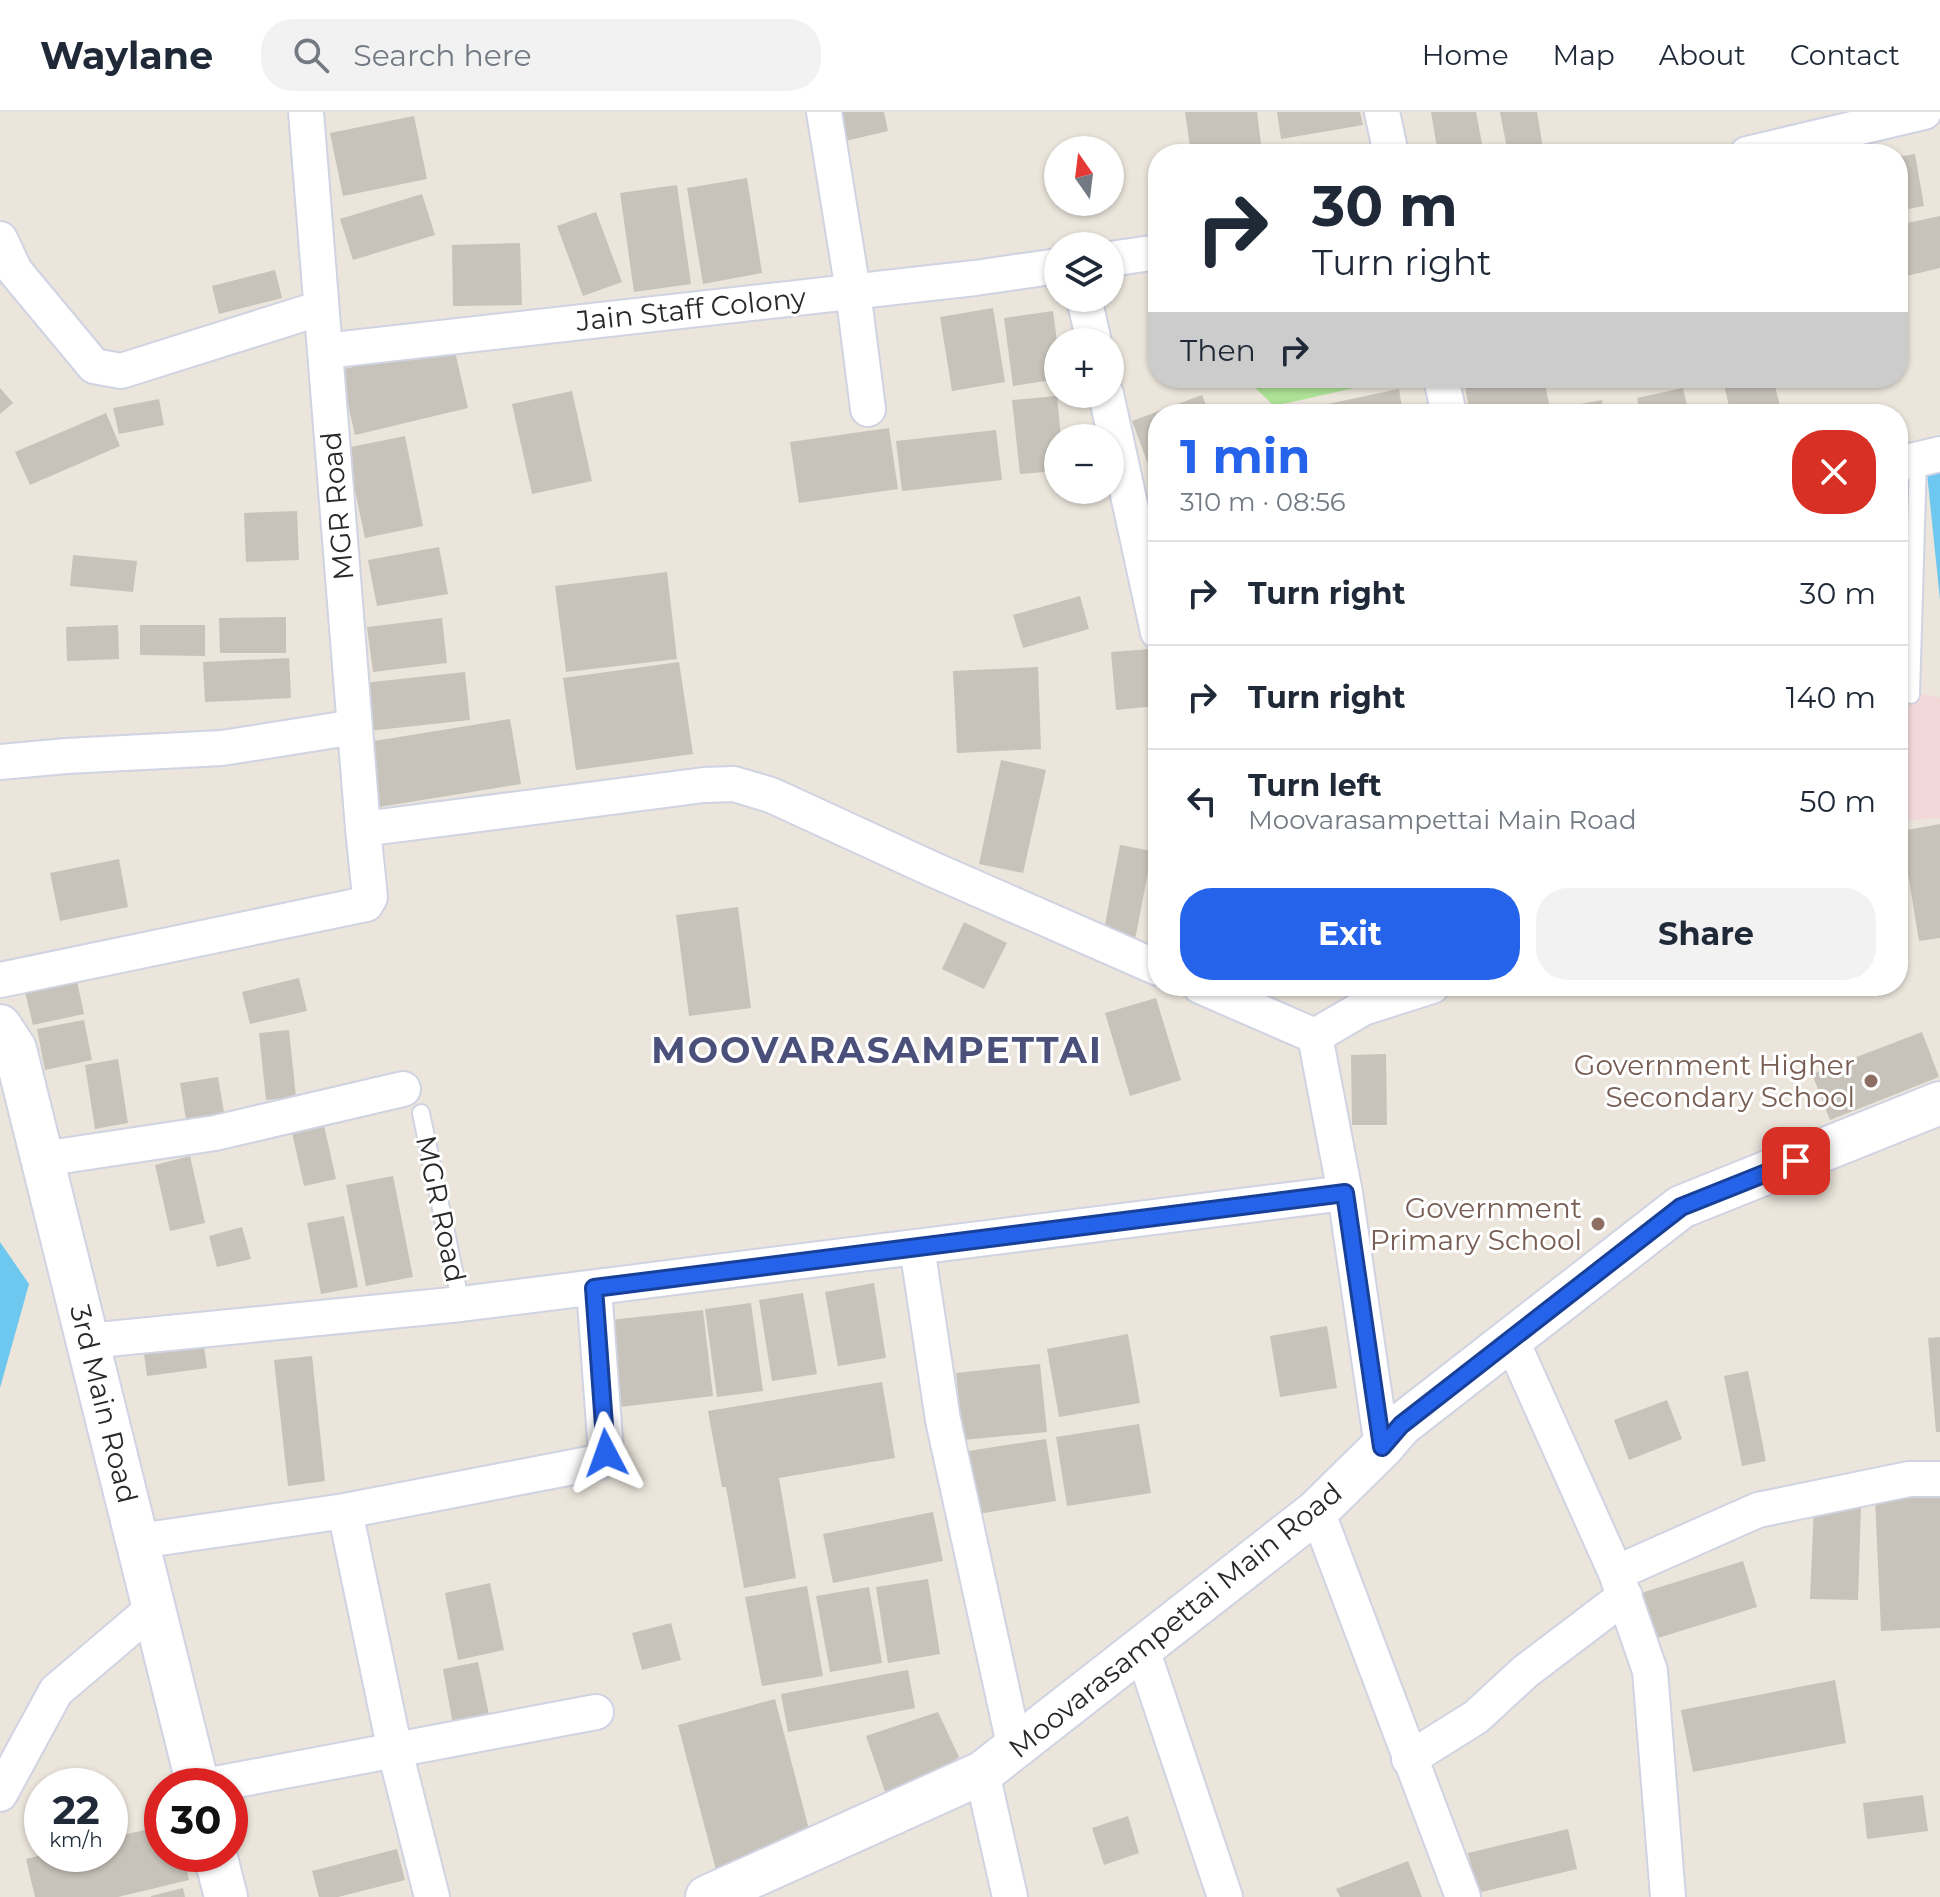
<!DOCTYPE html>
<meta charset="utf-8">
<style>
body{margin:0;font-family:Montserrat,sans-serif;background:#f2f2f3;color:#1f2937;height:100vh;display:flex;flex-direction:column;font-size:30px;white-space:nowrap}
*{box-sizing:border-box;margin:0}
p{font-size:26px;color:#747a83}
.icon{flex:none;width:44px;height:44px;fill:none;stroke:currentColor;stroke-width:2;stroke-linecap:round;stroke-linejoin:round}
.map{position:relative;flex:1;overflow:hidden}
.panel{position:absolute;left:1148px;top:292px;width:760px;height:592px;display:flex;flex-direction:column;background:#fff;border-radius:32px;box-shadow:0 2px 6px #0004}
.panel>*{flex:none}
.banner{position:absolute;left:1148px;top:32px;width:760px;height:244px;border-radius:32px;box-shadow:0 2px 6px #0004;background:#fff;color:#1f2937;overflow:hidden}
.needle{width:52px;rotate:346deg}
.controls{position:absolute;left:1044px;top:24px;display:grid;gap:16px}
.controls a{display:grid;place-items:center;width:80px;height:80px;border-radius:50%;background:#fff;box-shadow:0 2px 6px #0004;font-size:40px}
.speed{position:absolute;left:24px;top:1656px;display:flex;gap:16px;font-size:40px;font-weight:700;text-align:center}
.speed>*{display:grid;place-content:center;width:104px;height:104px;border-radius:50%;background:#fff;box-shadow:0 2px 6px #0004;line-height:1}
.speed small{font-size:20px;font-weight:400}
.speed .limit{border:12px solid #d22;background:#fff;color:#111}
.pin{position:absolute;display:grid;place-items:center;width:68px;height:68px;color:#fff;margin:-34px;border-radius:16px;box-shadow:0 4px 12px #0006}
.me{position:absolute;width:88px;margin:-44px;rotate:356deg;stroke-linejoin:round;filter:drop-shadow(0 0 6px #0008)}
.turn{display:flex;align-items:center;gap:28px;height:168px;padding:0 32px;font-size:36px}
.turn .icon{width:104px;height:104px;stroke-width:2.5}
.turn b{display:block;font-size:56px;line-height:68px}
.then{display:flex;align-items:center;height:76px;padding:0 32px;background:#0003;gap:16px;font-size:30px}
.round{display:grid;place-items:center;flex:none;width:84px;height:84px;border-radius:32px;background:#f2f2f3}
.head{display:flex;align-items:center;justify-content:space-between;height:136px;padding:0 32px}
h1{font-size:48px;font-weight:700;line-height:60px;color:#2563eb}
.primary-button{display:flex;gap:16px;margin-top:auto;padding:16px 32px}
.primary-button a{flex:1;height:92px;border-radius:32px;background:#2563eb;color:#fff;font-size:32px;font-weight:700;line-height:92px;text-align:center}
.primary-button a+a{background:#f2f2f3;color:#1f2937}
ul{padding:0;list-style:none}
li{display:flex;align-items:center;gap:24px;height:104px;padding:0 32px;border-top:2px solid #e0e1e3}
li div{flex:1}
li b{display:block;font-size:30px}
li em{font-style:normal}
header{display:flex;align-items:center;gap:48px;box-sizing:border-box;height:112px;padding:0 40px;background:#fff;border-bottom:2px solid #e0e1e3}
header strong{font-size:38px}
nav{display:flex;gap:44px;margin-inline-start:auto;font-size:28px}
.search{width:560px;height:72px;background:#f2f2f3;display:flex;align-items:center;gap:20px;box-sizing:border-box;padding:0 28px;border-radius:32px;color:#747a83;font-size:30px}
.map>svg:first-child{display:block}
.medical{fill:#f2d8d8}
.green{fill:#aee297}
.water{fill:#6dc7ee}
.building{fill:#c7c3ba}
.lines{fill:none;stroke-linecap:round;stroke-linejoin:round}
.service-casing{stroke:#d0d3e2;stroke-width:20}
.minor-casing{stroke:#d0d3e2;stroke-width:38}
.tertiary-casing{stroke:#d0d3e2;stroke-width:46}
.service{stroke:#fff;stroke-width:16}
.minor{stroke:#fff;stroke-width:34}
.tertiary{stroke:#fff;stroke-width:42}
.route-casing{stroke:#184099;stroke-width:20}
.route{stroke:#2563eb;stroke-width:14}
.education-dot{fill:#8d6e63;stroke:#fff;stroke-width:3}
.labels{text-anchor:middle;stroke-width:6;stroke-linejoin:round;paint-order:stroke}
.street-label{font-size:28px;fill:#292929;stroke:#fff}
.education-label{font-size:28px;fill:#785e54;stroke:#fff;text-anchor:end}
.district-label{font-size:36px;font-weight:bold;letter-spacing:2px;fill:#4a507a;stroke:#fff}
</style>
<header>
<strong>Waylane</strong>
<div class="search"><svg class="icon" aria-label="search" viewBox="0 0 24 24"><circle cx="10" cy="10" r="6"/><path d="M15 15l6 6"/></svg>Search here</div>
<nav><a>Home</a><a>Map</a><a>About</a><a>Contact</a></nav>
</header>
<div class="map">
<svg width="1940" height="1785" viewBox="0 0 1940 1785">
<rect width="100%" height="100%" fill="#ebe5db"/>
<path class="medical" d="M1898,578l42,7v121l-42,3z"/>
<path class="green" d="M1245,266h154l-125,28z"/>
<path class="water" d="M1940,359v129l-13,-127z
M0,1130l29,42 -29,104z"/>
<path class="building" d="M830,0h54l4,19 -51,12z
M1185,0h72l4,32 -70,10z
M1277,0h83l3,13 -82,14z
M1431,0h45l8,42h-46z
M1500,0h37l7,42h-36z
M414,4l13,63 -84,17 -13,-63z
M1350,37l1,5h-25v-2z
M1915,42l9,52 -26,5v-54z
M747,66l15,95 -59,11 -16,-96z
M677,73l14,99 -57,8 -14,-99z
M422,82l13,41 -82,25 -13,-41z
M596,100l26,70 -39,14 -26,-70z
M1940,104v52l-42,10v-53z
M520,131l2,62 -69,1 -1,-61z
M275,158l7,28 -63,16 -7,-28z
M993,196l12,74 -53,9 -12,-74z
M1053,199l5,38v30l-45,7 -9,-68z
M453,231l15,65 -113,27 -15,-65z
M1480,266h64l7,36h-81l-6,-33z
M1752,266h21l9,36h-51l-7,-29z
M0,276l13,15 -13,11z
M1683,276l6,26h-49l-3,-16z
M1399,277l4,25h-118v-1z
M572,279l20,90 -60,13 -20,-90z
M1202,283l8,19h-52v46l-10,4 -16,-43z
M1057,284l4,42h-3v33l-38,3 -8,-74z
M159,287l5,26 -45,9 -6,-26z
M1602,288l2,14h-45l-1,-6z
M106,301l14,33 -90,39 -15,-33z
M889,316l9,61 -99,14 -9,-61z
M996,318l6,50 -100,11 -6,-50z
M405,324l18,90 -58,12 -19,-90z
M1158,358v28l-9,-25z
M297,399l2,49 -53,2 -2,-49z
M439,435l9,47 -71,12 -9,-46z
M73,443l64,6 -4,31 -63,-6z
M667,460l10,87 -111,13 -11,-86z
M1080,484l9,33 -66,19 -10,-33z
M286,505v36h-66l-1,-35z
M442,506l5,45 -74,9 -6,-45z
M118,513l1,34 -52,2 -1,-34z
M140,513h65v31l-65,-1z
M1151,537l5,57 -40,4 -5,-58z
M289,546l2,40 -86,4 -2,-40z
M679,550l14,92 -117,16 -13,-92z
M1038,555l3,82 -84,4 -4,-82z
M465,560l5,48 -102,11 -5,-48z
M510,607l11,65 -148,24 -11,-65z
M1001,648l45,10 -23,103 -44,-9z
M1940,712v114l-21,3 -18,-110z
M1120,733l32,6 -17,89 -32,-5z
M119,747l9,48 -68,14 -10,-48z
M738,795l13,101 -62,8 -13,-101z
M964,810l43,21 -23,46 -42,-20z
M299,866l8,33 -57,13 -8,-32z
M77,869l7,33 -51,11 -8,-33z
M1156,886l25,82 -51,16 -25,-83z
M84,908l8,40 -47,10 -8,-41z
M289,918l7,67 -30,3 -7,-67z
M1922,920l17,45 -109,43 -18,-46z
M1386,942l1,71h-35l-1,-70z
M118,947l10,64 -33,6 -10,-64z
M218,965l7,41 -38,7 -7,-42z
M323,1009l13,58 -32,7 -13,-58z
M190,1044l15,67 -35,8 -15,-66z
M393,1064l20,101 -47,9 -20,-101z
M344,1104l14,71 -37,7 -14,-71z
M242,1115l9,32 -34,8 -8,-31z
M874,1171l12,75 -48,8 -13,-74z
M803,1181l14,81 -45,7 -13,-81z
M751,1191l12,88 -46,6 -12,-88z
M703,1198l10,86 -93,11 -10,-87z
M1327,1214l10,62 -57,9 -10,-61z
M1128,1222l12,69 -81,14 -12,-68z
M1940,1225v95h-4l-8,-94z
M204,1234l3,22 -60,8 -3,-22z
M312,1244l13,125 -37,5 -14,-126z
M1040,1252l7,68 -84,8 -7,-67z
M1748,1259l18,90 -24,5 -18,-90z
M882,1270l13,76 -116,20 17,100 -52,10 -18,-101h-4l-14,-76z
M1667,1288l15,39 -53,21 -15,-40z
M1139,1312l12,69 -84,13 -11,-69z
M1046,1327l10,62 -84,14 -10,-63z
M1940,1384v132l-59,3 -6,-132z
M1814,1394h47l-3,94 -48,-1z
M933,1400l10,49 -110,22 -10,-49z
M1743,1449l14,46 -102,32 -14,-46z
M928,1467l12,75 -52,9 -12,-76z
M490,1471l14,67 -46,10 -13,-67z
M807,1474l16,90 -61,10 -17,-89z
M869,1475l13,76 -52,9 -14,-76z
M671,1511l10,37 -39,10 -10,-37z
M478,1550l14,67 -37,7 -12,-67z
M908,1558l7,38 -127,24 -7,-38z
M1835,1568l11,63 -153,29 -12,-62z
M775,1587l38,146 -97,25 -38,-145z
M938,1600l21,45 -68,52 -25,-73z
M1923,1683l5,36 -61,8 -4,-36z
M1128,1704l11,37 -35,12 -12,-37z
M162,1714v28h21l6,26 -71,17h-83l-9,-38 19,-5h65v-16z
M1568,1717l9,40 -100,24 -9,-40z
M397,1737l8,31 -67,17h-19l-7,-26z
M1408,1749l14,36h-82l-4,-8z
M183,1776l2,9h-34v-1z"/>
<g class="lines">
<g class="service-casing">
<path id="service" d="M1911,583l7,-236
M421,1001l40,191"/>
</g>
<g class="minor-casing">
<path id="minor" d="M824,0l29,179 15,118
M1382,0l9,42
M1747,42l177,-42
M0,127l15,32 79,95 27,5 200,-63
M1110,147l48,-7
M1084,186l10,44
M325,239l650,-73 83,-12
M1441,266l8,36
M1106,282l52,238
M1898,352l42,-10
M0,650l66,-6 156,-8 133,-21
M363,717l341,-44 30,-1 37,11 161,74 226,99
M0,868l366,-76 4,-7 -7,-68 -57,-717
M1200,874l115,50
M42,1047l173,-26 188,-44
M917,1135l26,173 72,329
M1511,1227l105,234 34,98 18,226
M88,1229l373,-37 884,-111
M1382,1335l-37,-254 -30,-157 48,-28 69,-22
M345,1399l50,240 37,146
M1317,1399l146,386
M139,1429l206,-30 254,-49 7,-9 -12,-165
M1616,1461l142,-63 151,-31h31
M1142,1537l83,248
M1409,1647l67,-42 50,-46 99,-75
M982,1661l28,124
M205,1674l391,-74
M0,1682l56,-103 99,-84"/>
</g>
<g class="tertiary-casing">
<path id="tertiary" d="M0,914l15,23 183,737
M215,1742l11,43
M707,1785l275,-124 335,-262 65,-64 19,-22 280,-218 259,-104"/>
</g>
<use href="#service" class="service"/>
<use href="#minor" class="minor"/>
<use href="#tertiary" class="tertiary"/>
</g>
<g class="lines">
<g class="route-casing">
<path id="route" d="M606,1341l-12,-165 751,-95 37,254 19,-22 280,-218 115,-46"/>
</g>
<use href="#route" class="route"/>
</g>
<g class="education-dot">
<circle cx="1871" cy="969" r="8"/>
<circle cx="1598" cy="1112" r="8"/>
</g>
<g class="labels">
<g class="street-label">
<text transform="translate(691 197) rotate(-6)" y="10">Jain Staff Colony</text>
<text transform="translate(337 394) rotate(-95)" y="10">MGR Road</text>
<text transform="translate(441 1097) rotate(78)" y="10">MGR Road</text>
<text transform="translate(104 1292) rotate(76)" y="10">3rd Main Road</text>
<text transform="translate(1175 1508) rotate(-39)" y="10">Moovarasampettai Main Road</text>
</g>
<g class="education-label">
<text x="1855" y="963">Government Higher<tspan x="1855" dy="32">Secondary School</tspan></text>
<text x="1582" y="1106">Government<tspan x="1582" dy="32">Primary School</tspan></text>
</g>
<g class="district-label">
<text x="877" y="951">MOOVARASAMPETTAI</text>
</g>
</g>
</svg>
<div class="controls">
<a><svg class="needle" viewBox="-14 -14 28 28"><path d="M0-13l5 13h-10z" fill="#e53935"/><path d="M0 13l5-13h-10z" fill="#747a83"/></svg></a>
<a><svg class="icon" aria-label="layers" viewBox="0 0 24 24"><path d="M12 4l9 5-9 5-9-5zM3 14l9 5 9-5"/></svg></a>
<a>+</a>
<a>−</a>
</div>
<div class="speed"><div>22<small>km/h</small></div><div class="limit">30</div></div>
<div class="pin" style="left:1796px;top:1049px;background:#d93025"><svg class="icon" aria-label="arrive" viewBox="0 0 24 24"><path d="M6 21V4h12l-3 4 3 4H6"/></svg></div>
<svg class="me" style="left:606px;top:1341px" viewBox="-20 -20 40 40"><path d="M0-17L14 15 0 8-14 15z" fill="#2563eb" stroke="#fff" stroke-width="4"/></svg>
<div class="banner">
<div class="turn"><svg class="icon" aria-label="right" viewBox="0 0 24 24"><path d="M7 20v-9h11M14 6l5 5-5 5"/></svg><div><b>30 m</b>Turn right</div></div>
<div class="then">Then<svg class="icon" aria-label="right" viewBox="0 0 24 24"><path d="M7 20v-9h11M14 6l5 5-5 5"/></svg></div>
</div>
<section class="panel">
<div class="head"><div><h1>1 min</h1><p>310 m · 08:56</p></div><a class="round" style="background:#d93025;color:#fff"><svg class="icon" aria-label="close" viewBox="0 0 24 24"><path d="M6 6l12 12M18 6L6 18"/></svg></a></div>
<ul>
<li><svg class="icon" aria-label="right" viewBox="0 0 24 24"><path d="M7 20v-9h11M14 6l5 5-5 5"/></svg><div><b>Turn right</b></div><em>30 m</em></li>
<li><svg class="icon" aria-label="right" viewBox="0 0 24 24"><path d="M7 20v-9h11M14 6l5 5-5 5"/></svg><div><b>Turn right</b></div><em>140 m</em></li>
<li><svg class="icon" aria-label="left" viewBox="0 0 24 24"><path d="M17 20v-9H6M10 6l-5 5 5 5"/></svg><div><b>Turn left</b><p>Moovarasampettai Main Road</p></div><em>50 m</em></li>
</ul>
<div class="primary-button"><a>Exit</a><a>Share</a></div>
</section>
</div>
